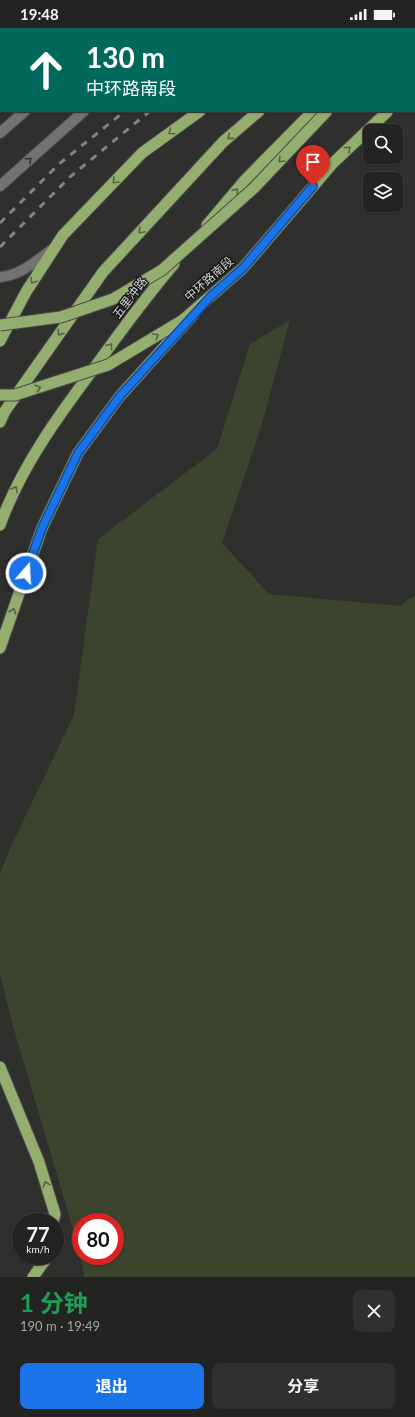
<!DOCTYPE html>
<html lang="zh">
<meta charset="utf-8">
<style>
body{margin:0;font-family:Lato,"Noto Sans SC",sans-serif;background:#2f302f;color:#f1f3f6;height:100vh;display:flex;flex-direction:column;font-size:15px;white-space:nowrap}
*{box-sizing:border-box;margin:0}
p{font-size:13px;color:#a3a4a5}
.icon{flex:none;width:22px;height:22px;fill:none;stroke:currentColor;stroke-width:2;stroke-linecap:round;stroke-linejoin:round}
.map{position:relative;height:1249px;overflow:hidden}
.sheet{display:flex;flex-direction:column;background:#232422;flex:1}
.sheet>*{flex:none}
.top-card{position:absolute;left:0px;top:0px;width:415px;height:84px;box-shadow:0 1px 3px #0004,0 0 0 1px #404140;background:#00695c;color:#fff;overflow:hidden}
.buttons{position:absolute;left:363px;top:96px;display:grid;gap:8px}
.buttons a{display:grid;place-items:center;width:40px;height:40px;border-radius:8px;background:#232422;box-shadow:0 1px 3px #0004,0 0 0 1px #404140;font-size:20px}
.speed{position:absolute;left:12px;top:1185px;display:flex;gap:8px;font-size:20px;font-weight:700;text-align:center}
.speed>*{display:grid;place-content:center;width:52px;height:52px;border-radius:50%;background:#232422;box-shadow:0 1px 3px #0004,0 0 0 1px #404140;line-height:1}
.speed small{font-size:10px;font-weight:400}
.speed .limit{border:6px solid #d22;background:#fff;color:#111}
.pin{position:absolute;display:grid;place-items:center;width:34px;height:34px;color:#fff;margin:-41px -17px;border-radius:50% 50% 50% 0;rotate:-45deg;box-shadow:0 0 4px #0007}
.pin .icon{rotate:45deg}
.me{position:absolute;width:44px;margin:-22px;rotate:19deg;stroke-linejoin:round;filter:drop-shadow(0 0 3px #0008)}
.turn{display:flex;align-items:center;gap:14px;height:84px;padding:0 20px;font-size:18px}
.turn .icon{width:52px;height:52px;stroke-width:2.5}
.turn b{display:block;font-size:28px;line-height:34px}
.round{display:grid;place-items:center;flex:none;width:42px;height:42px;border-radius:8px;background:#2f302f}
.headline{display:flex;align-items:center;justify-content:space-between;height:68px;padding:0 20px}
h1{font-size:24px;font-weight:700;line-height:30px;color:#1e9e55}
.cta{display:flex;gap:8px;margin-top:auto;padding:8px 20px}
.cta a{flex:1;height:46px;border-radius:8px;background:#1a73e8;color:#fff;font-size:16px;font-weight:700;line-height:46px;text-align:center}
.cta a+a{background:#2f302f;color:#f1f3f6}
.status{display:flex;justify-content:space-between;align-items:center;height:28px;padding:0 20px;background:#232422;direction:ltr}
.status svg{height:11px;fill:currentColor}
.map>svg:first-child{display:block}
.green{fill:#3b452e}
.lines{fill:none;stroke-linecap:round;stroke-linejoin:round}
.secondary-casing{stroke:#4b4c4a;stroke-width:12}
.trunk-casing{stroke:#4b4c4a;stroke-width:13}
.secondary{stroke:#727370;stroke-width:10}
.trunk{stroke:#94ae70;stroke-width:11}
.rail{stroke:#838482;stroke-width:3;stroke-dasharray:7 7;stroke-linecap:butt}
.trunk-bridge-casing{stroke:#4b4c4a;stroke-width:13;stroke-linecap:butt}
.trunk-bridge{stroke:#94ae70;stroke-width:11}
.oneway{stroke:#566344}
.oneway2{stroke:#323332}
.route-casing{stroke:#114b97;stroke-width:10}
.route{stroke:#1a73e8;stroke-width:7}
.labels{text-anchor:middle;stroke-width:3;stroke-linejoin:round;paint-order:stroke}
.street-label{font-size:12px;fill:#d1d2d0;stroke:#171817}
</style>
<div class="status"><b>19:48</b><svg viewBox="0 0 49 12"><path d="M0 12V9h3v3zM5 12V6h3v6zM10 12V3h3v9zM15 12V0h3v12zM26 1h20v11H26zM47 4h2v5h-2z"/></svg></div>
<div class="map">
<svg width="415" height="1249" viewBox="0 0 415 1249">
<rect width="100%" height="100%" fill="#2f302e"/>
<path class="green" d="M290,292l-29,107 -39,116 47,51 131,12 15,-11v682h-331l-3,-21h34v-34h-34v34l-68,-230 -13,-51v-101l12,-30 62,-129 24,-176 119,-90 33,-105z"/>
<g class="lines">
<g class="secondary-casing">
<path id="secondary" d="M65,1l1,-1
M119,1l2,-1
M181,1l1,-1
M0,58l1,-1
M0,105l25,-22
M0,158l84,-75
M0,249c20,-1 39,-18 54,-29"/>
</g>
<g class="trunk-casing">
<path id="trunk" d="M325,1l2,-1
M366,1l2,-1
M409,1l1,-1
M414,61l1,-1
M207,197l38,-45 68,-69
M0,313l26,-49 37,-57 79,-82 58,-42
M0,394l5,-11 98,-139 120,-130 36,-31
M0,497c21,-58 58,-109 95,-158 25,-35 51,-70 79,-103
M0,620l42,-120 36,-75 42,-57 73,-81
M0,1039l39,95 16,52 -2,8
M33,1249l15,-21"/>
</g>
<use href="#secondary" class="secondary"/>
<use href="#trunk" class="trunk"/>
<path class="rail" d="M232,1l2,-1
M257,1l2,-1
M0,195l59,-59 66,-53
M0,219l70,-70 80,-66"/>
<g class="trunk-bridge-casing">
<path id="trunk-bridge" d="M0,297l61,-8 52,-18 49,-29 92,-82 73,-77
M0,367h15l93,-30 75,-45 60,-52 90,-105 55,-52"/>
</g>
<use href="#trunk-bridge" class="trunk-bridge"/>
</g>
<defs><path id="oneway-chevron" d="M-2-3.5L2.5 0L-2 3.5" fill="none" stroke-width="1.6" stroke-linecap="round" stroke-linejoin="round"/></defs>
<g class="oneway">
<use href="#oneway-chevron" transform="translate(171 104) rotate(145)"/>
<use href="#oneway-chevron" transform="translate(230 109) rotate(139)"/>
<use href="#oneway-chevron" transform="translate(348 121) rotate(-43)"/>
<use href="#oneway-chevron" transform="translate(281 132) rotate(134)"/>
<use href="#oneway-chevron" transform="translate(115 153) rotate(134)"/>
<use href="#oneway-chevron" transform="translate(236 163) rotate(-49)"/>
<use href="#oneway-chevron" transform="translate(141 203) rotate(133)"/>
<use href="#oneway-chevron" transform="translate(33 253) rotate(123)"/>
<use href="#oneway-chevron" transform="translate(60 305) rotate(125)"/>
<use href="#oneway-chevron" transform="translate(156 308) rotate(-31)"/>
<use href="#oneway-chevron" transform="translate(110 318) rotate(-54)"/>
<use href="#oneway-chevron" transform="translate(38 360) rotate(-18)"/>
<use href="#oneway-chevron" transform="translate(15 461) rotate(-60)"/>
<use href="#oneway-chevron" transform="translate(13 583) rotate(-71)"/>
<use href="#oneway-chevron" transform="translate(46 1156) rotate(-107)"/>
</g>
<use class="oneway2" href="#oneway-chevron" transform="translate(29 132) rotate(-42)"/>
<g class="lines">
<g class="route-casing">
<path id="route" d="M26,545l16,-45 36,-75 42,-57 91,-100 32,-28 70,-82"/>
</g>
<use href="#route" class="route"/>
</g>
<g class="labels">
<g class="street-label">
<text transform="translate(209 251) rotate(-41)" y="4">中环路南段</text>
<text transform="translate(130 270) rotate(-53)" y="4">五里冲路</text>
</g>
</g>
</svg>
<div class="buttons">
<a><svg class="icon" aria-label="search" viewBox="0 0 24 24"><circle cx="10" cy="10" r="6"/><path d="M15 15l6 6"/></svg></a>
<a><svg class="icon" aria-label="layers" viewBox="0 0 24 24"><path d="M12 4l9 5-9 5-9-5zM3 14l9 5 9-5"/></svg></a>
</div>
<div class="speed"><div>77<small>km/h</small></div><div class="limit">80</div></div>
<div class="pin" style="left:313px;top:158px;background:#d93025"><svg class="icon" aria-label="arrive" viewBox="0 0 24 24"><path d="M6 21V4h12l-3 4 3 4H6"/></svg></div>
<svg class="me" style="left:26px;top:545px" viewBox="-20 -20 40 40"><circle r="17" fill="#1a73e8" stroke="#fff" stroke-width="3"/><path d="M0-11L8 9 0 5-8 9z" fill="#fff"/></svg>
<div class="top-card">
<div class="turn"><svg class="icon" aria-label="ahead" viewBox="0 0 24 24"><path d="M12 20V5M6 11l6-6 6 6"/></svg><div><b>130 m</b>中环路南段</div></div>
</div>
</div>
<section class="sheet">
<div class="headline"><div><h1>1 分钟</h1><p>190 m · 19:49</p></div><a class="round"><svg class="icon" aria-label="close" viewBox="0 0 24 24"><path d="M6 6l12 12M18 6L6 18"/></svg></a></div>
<div class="cta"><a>退出</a><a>分享</a></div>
</section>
